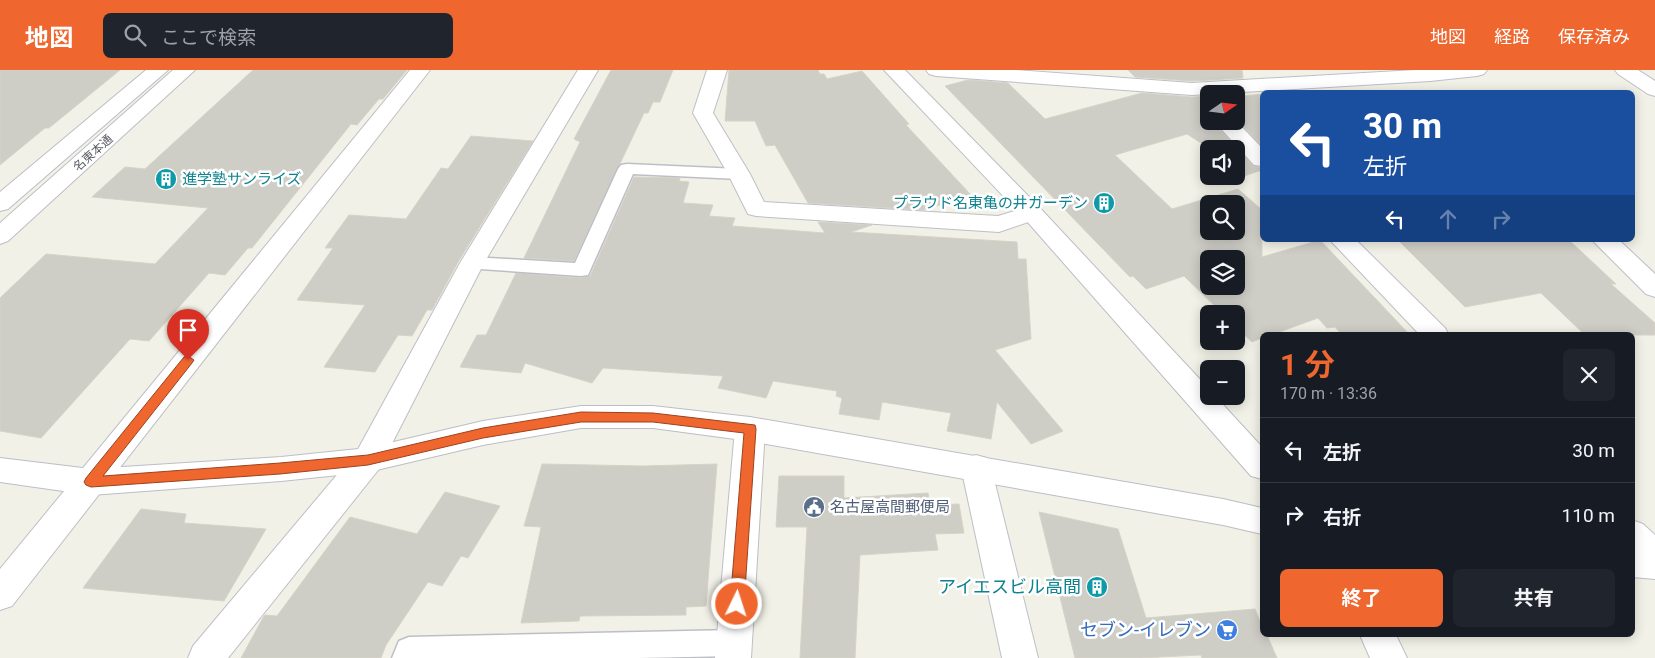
<!DOCTYPE html>
<html lang="ja">
<meta charset="utf-8">
<style>
body{margin:0;font-family:Roboto,"Noto Sans JP",sans-serif;background:#20242c;color:#f1f3f6;height:100vh;display:flex;flex-direction:column;font-size:19px;white-space:nowrap}
*{box-sizing:border-box;margin:0}
p{font-size:16px;color:#9ea1a6}
.icon{flex:none;width:28px;height:28px;fill:none;stroke:currentColor;stroke-width:2;stroke-linecap:round;stroke-linejoin:round}
.map{position:relative;flex:1;overflow:hidden}
.panel{position:absolute;left:1260px;top:262px;width:375px;height:305px;display:flex;flex-direction:column;background:#171b24;border-radius:8px;box-shadow:0 2px 12px #0003}
.panel>*{flex:none}
.banner{position:absolute;left:1260px;top:20px;width:375px;height:152px;border-radius:8px;box-shadow:0 2px 12px #0003;background:#1a4fa0;color:#fff;overflow:hidden}
.needle{width:32px;rotate:76deg}
.buttons{position:absolute;left:1200px;top:15px;display:grid;gap:10px}
.buttons a{display:grid;place-items:center;width:45px;height:45px;border-radius:8px;background:#171b24;box-shadow:0 2px 12px #0003;font-size:25px}
.pin{position:absolute;display:grid;place-items:center;width:42px;height:42px;color:#fff;margin:-51px -21px;border-radius:50% 50% 50% 0;rotate:-45deg;box-shadow:0 0 5px #0007}
.pin .icon{rotate:45deg}
.me{position:absolute;width:55px;margin:-28px;rotate:4deg;stroke-linejoin:round;filter:drop-shadow(0 0 4px #0008)}
.turn{display:flex;align-items:center;gap:18px;height:105px;padding:0 20px;font-size:22px}
.turn .icon{width:65px;height:65px;stroke-width:2.5}
.turn b{display:block;font-size:35px;line-height:42px}
.lanes{display:flex;align-items:center;height:48px;padding:0 20px;background:#0003;justify-content:center;gap:25px;direction:ltr}
.lanes .off{opacity:.35}
.round{display:grid;place-items:center;flex:none;width:52px;height:52px;border-radius:8px;background:#20242c}
.summary{display:flex;align-items:center;justify-content:space-between;height:85px;padding:0 20px}
h1{font-size:30px;font-weight:700;line-height:38px;color:#ef672f}
.primary-button{display:flex;gap:10px;margin-top:auto;padding:10px 20px}
.primary-button a{flex:1;height:58px;border-radius:8px;background:#ef672f;color:#fff;font-size:20px;font-weight:700;line-height:58px;text-align:center}
.primary-button a+a{background:#20242c;color:#f1f3f6}
ul{padding:0;list-style:none}
li{display:flex;align-items:center;gap:15px;height:65px;padding:0 20px;border-top:1px solid #363941}
li div{flex:1}
li b{display:block;font-size:19px}
li em{font-style:normal}
header{display:flex;align-items:center;gap:30px;box-sizing:border-box;height:70px;padding:0 25px;background:#ef672f;color:#fff}
header strong{font-size:24px}
nav{display:flex;gap:28px;margin-inline-start:auto;font-size:18px}
.search{width:350px;height:45px;background:#20242c;display:flex;align-items:center;gap:12px;box-sizing:border-box;padding:0 18px;border-radius:8px;color:#9ea1a6;font-size:19px}
.map>svg:first-child{display:block}
.building{fill:#cecdc6;stroke:#d6d4c5;fill-rule:evenodd}
.lines{fill:none;stroke-linecap:round;stroke-linejoin:round}
.lane-casing{stroke:#bebfc6;stroke-width:3}
.street-casing{stroke:#bebfc6;stroke-width:2}
.secondary-casing{stroke:#bcbec5;stroke-width:2}
.lane{fill:#fff;fill-rule:evenodd}
.street{fill:#fff;fill-rule:evenodd}
.secondary{fill:#fff;fill-rule:evenodd}
.route{fill:#ef672f;stroke:#9b431f}
.labels{text-anchor:middle;stroke-width:5;stroke-linejoin:round;paint-order:stroke}
.far-street-label{font-size:12px;fill:#5e6068;stroke:#fff}
.culture-label{font-size:15px;fill:#0d838f;stroke:#fff;text-anchor:start}
.service-label{font-size:15px;fill:#4e5e75;stroke:#fff;text-anchor:start}
.near-culture-label{font-size:18px;fill:#0d838f;stroke:#fff;text-anchor:end}
.near-shop-label{font-size:18px;fill:#366cbe;stroke:#fff;text-anchor:end}
</style>
<header>
<strong>地図</strong>
<div class="search"><svg class="icon" aria-label="search" viewBox="0 0 24 24"><circle cx="10" cy="10" r="6"/><path d="M15 15l6 6"/></svg>ここで検索</div>
<nav><a>地図</a><a>経路</a><a>保存済み</a></nav>
</header>
<div class="map">
<svg width="1655" height="588" viewBox="0 0 1655 588">
<rect width="100%" height="100%" fill="#f1f1e7"/>
<path class="building" d="M0,0h120l-71,58h-4l-45,37z
M253,0h154l-24,29h-4l-22,26 -6,-1 -99,124h-4l-23,27 -16,-2 -60,68 -19,-2 -89,99 -41,-7v-133l46,-44 109,10 53,-56 -116,-11 33,-30 20,2z
M611,0h62l-13,32h-7l-5,11h-4l-70,148 -50,-3 56,-116 -6,-3z
M729,0h89l2,4h4l3,5 35,-8 47,53 -3,1 65,70 -48,15 -115,-7 -33,-58 -9,1 -11,-25h-30z
M1128,0h114l1,8 -51,3 -57,-4z
M968,10l40,3 37,36 97,-26 50,4 17,-1v25h3l41,45 9,2v2l-18,6 -8,-6v-21h-26l-23,-15 -72,21 57,54 66,-20 24,21v47l58,-17 90,95h-68l-7,-8 -8,1 -9,-10 -47,17h-9v3l-10,4 -16,-15v-13h-13l-39,-38 -38,13 -13,-13 -3,1 -185,-191zM1209,134h27v27h-27zM1209,189h27v27h-27z
M1236,24h8v2l18,-2v52l-26,-27z
M471,66l62,5 -75,121 -26,48h-5l-15,26 -14,-1 -23,37 -51,-5 41,-62 -68,-5 36,-52h-8l24,-33 57,4 35,-51 7,1z
M634,107l46,1 -1,3 10,1 -6,21 30,2 -4,11 26,2 -3,8 93,7 -7,-11 54,3 -21,7 166,10 1,17h8l5,80 -36,11 68,81 -32,13 -34,-42 -6,37 -44,-8 4,-18 -69,-11 -3,18 -40,-6 3,-16 -6,-2 1,-5 -64,-10 -7,17 -48,-10 5,-12 -120,-8 -11,15 -67,-20 -4,10 -61,-6 17,-32h9l30,-62 65,5 9,-2z
M1398,170h171l47,44h-5l44,39v12h-70l-44,-42 -76,14z
M542,394l101,2 74,-2 -11,142 -20,1v8l-106,1 -1,5 -58,2 20,-96 -17,-1z
M779,406h65v22l84,-5 2,12 29,-1 5,29 -29,1 3,16 -78,5 -5,103h-55l7,-131h-31z
M445,422l55,14 -32,52 -7,-2 -19,30 -14,-4 -42,63 -5,13h-140l23,-42 1,-1 12,1 73,-99 67,17z
M141,439l45,5 -2,9 82,6 -42,72 -141,-13z
M1039,442l79,17 28,89 109,-9 7,17v9h5l10,23h-75l-1,-3 -61,3h-65z"/>
<g class="lines">
<g class="lane-casing">
<path id="lane" d="M627,94l112,5 6,1 3,4 -3,4 -6,1 -106,-5 -45,101 -7,1 -116,-8 -3,-5 3,-5 7,-1 103,6 43,-94 3,-4z
M734,560l10,4 4,9 -4,9 -10,4 -95,2h-247l7,-17 10,-4z"/>
</g>
<g class="street-casing">
<path id="street" d="M410,0h20l-418,536 -12,4v-41z
M578,0h20l-114,193 -105,206 -151,189h-40l5,-12 164,-195 103,-188z
M707,0h20l-14,43 37,61 14,28 234,14 34,-10 8,2 4,5 -4,5 -41,14 -243,-16 -8,-2 -20,-40 -35,-61z
M926,0h89l177,13 223,-13h72l-3,4 -7,2 -47,5 -238,14 -256,-19 -7,-2z
M1615,0h23l17,11v15l-7,-2 -30,-20z
M1214,51h22l26,27v18l-8,-1z
M1330,170h26l89,88 4,7h-29z
M1592,170h27l36,34v23l-9,-3z
M750,347l10,4 5,8 -14,229h-36l20,-229 5,-8z
M976,385l11,3 4,9 47,191h-36l-41,-191 4,-9z
M1632,450l11,4 12,11v36l-12,-5 -11,-10z"/>
</g>
<g class="secondary-casing">
<path id="secondary" d="M146,0h22l-160,139 -8,2v-19z
M173,0h22l-187,171 -8,3v-21z
M884,0h21l135,138 169,181v7h6l47,51v32l-11,-3 -227,-258z
M581,336h72l97,11 473,82 39,9v26l-39,-9 -473,-84 -97,-13h-72l-98,17 -115,27 -87,9 -190,14 -91,-13v-24l91,11 190,-12 87,-9 115,-27z
M1632,477l23,2v30l-23,-2z
M1360,565h36l11,23h-37z"/>
</g>
<use href="#lane" class="lane"/>
<use href="#street" class="street"/>
<use href="#secondary" class="secondary"/>
</g>
<path class="route" d="M188,286l6,4 -2,3 -89,113 177,-13 88,-8 115,-27 98,-16 72,1 102,12 1,4 -12,175 -2,5 -5,2 -5,-2 -2,-5 14,-171 -91,-11h-72l-98,16 -115,27 -88,9 -189,13 -5,-2 -2,-3 2,-4 98,-121z"/>
<defs>
<g id="building-disc" transform="scale(1.125)"><circle r="9.5" fill="#0f9aa8" stroke="#fff"/><path d="M-4-6H4V6H1V3H-1V6H-4ZM-2.5-4.3h1.7v1.8h-1.7ZM.8-4.3h1.7v1.8H.8ZM-2.5-1h1.7V.8h-1.7ZM.8-1h1.7V.8H.8Z" fill="#fff"/></g>
<g id="civic-disc" transform="scale(1.125)"><circle r="9.5" fill="#5c6f8a" stroke="#fff"/><path d="M-.6-6.5H3V-4.5H.6V-3L4-1V1h2V6H-6V1h2V-1L-.6-3ZM-1.2 2.5V6h2.4V2.5Z" fill="#fff"/></g>
<g id="supermarket-disc" transform="scale(1.125)"><circle r="9.5" fill="#3f7fe0" stroke="#fff"/><path d="M-6-5.5h2.5l.6 2H6L4.5 2H-2.5L-4.4-4H-6ZM-1.5 3.2a1.3 1.3 0 1 0 .1 0ZM3 3.2a1.3 1.3 0 1 0 .1 0Z" fill="#fff"/></g>
</defs>
<g fill-rule="evenodd">
<use href="#building-disc" x="166" y="109"/>
<use href="#building-disc" x="1104" y="133"/>
<use href="#civic-disc" x="814" y="437"/>
<use href="#building-disc" x="1097" y="517"/>
<use href="#supermarket-disc" x="1227" y="560"/>
</g>
<g class="labels">
<g class="far-street-label">
<text transform="translate(93 83) rotate(-42)" y="4">名東本通</text>
</g>
<g class="culture-label">
<text x="182" y="114">進学塾サンライズ</text>
<text x="1088" y="138" text-anchor="end">プラウド名東亀の井ガーデン</text>
</g>
<g class="service-label">
<text x="830" y="442">名古屋高間郵便局</text>
</g>
<g class="near-culture-label">
<text x="1081" y="523">アイエスビル高間</text>
</g>
<g class="near-shop-label">
<text x="1211" y="566">セブン-イレブン</text>
</g>
</g>
</svg>
<div class="buttons">
<a><svg class="needle" viewBox="-14 -14 28 28"><path d="M0-13l5 13h-10z" fill="#e53935"/><path d="M0 13l5-13h-10z" fill="#9ea1a6"/></svg></a>
<a><svg class="icon" aria-label="sound" viewBox="0 0 24 24"><path d="M4 9h4l5-4v14l-5-4H4zM17 9q2 3 0 6"/></svg></a>
<a><svg class="icon" aria-label="search" viewBox="0 0 24 24"><circle cx="10" cy="10" r="6"/><path d="M15 15l6 6"/></svg></a>
<a><svg class="icon" aria-label="layers" viewBox="0 0 24 24"><path d="M12 4l9 5-9 5-9-5zM3 14l9 5 9-5"/></svg></a>
<a>+</a>
<a>−</a>
</div>
<div class="pin" style="left:188px;top:290px;background:#d93025"><svg class="icon" aria-label="arrive" viewBox="0 0 24 24"><path d="M6 21V4h12l-3 4 3 4H6"/></svg></div>
<svg class="me" style="left:737px;top:534px" viewBox="-20 -20 40 40"><circle r="17" fill="#ef672f" stroke="#fff" stroke-width="3"/><path d="M0-11L8 9 0 5-8 9z" fill="#fff"/></svg>
<div class="banner">
<div class="turn"><svg class="icon" aria-label="left" viewBox="0 0 24 24"><path d="M17 20v-9H6M10 6l-5 5 5 5"/></svg><div><b>30 m</b>左折</div></div>
<div class="lanes"><svg class="icon" aria-label="left" viewBox="0 0 24 24"><path d="M17 20v-9H6M10 6l-5 5 5 5"/></svg><svg class="icon off" aria-label="ahead" viewBox="0 0 24 24"><path d="M12 20V5M6 11l6-6 6 6"/></svg><svg class="icon off" aria-label="right" viewBox="0 0 24 24"><path d="M7 20v-9h11M14 6l5 5-5 5"/></svg></div>
</div>
<section class="panel">
<div class="summary"><div><h1>1 分</h1><p>170 m · 13:36</p></div><a class="round"><svg class="icon" aria-label="close" viewBox="0 0 24 24"><path d="M6 6l12 12M18 6L6 18"/></svg></a></div>
<ul>
<li><svg class="icon" aria-label="left" viewBox="0 0 24 24"><path d="M17 20v-9H6M10 6l-5 5 5 5"/></svg><div><b>左折</b></div><em>30 m</em></li>
<li><svg class="icon" aria-label="right" viewBox="0 0 24 24"><path d="M7 20v-9h11M14 6l5 5-5 5"/></svg><div><b>右折</b></div><em>110 m</em></li>
</ul>
<div class="primary-button"><a>終了</a><a>共有</a></div>
</section>
</div>
